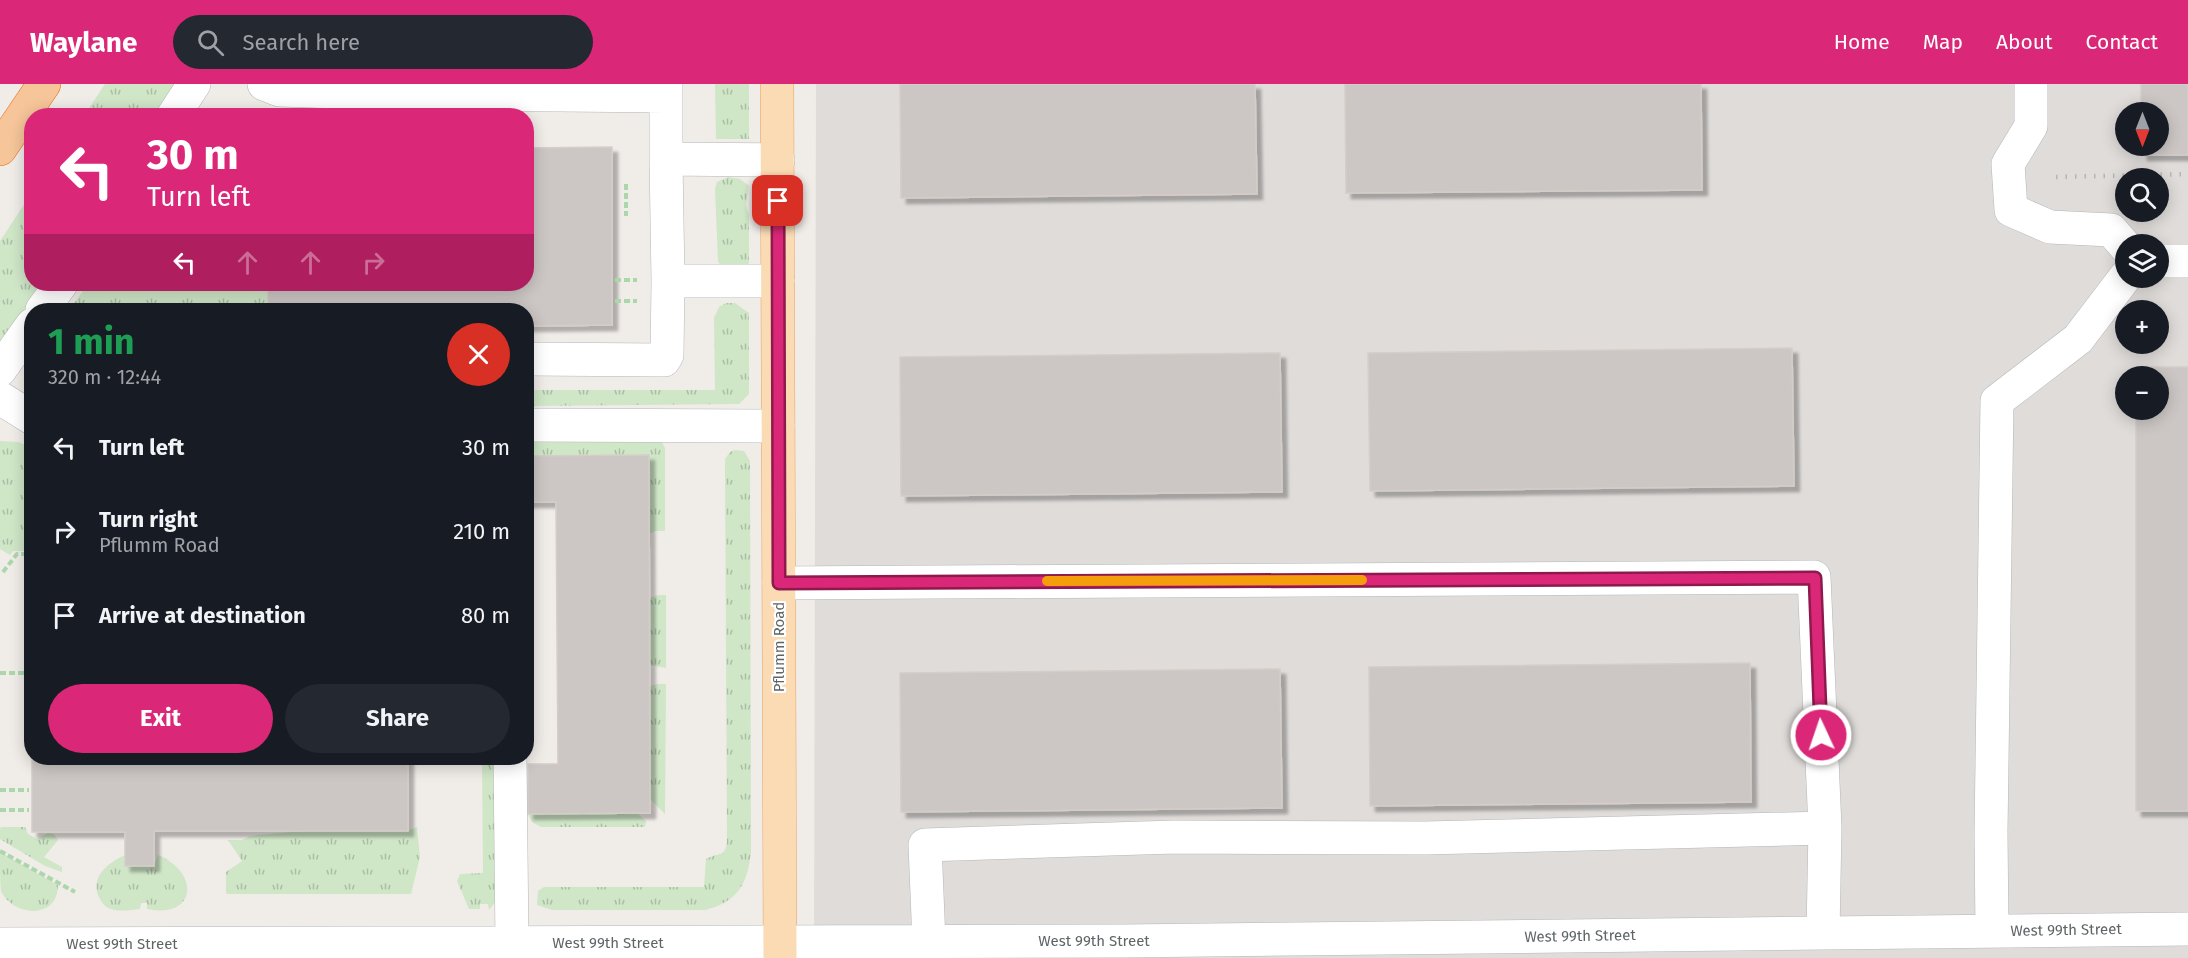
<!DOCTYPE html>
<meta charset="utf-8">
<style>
body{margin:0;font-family:"Fira Sans",sans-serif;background:#242831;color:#f1f3f6;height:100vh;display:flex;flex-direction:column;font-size:22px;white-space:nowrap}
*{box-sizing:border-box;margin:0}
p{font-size:20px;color:#9ea1a6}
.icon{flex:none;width:33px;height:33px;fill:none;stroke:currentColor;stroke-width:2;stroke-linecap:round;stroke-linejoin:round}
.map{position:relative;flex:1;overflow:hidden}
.side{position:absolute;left:24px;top:219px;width:510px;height:462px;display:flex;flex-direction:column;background:#171b24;border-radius:24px;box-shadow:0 3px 15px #0003}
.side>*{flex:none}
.top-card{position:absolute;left:24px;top:24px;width:510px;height:183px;border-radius:24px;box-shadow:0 3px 15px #0003;background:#db2777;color:#fff;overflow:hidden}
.needle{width:39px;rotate:180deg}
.buttons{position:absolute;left:2115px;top:18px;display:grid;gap:12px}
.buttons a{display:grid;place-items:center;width:54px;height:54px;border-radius:50%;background:#171b24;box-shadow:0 3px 15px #0003;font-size:30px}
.pin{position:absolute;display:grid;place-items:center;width:51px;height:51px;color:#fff;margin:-26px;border-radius:12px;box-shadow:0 3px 9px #0006}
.me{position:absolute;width:66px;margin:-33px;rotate:357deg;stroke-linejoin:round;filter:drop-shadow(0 0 4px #0008)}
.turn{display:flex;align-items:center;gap:21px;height:126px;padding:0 24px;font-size:27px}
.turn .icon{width:78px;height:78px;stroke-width:2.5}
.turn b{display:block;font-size:42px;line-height:51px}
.lanes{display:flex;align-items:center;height:57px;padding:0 24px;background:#0003;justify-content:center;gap:30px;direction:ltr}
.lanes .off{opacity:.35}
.round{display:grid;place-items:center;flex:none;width:63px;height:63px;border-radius:32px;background:#242831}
.summary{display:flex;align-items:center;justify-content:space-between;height:102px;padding:0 24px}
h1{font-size:36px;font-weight:700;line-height:45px;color:#1e9e55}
.action{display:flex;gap:12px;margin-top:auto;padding:12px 24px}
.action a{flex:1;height:69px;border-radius:36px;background:#db2777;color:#fff;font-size:24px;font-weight:700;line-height:69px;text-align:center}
.action a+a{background:#242831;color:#f1f3f6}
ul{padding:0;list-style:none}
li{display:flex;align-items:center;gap:18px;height:84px;padding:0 24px}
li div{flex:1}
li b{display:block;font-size:22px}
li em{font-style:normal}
header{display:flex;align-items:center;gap:36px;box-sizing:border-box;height:84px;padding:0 30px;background:#db2777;color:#fff}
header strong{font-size:28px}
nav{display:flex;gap:33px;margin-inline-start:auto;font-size:21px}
.search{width:420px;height:54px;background:#242831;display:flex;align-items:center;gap:15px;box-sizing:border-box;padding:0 21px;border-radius:33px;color:#9ea1a6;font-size:22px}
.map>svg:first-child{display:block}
.industrial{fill:#dfdcda;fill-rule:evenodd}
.grass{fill:url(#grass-tufts)}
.building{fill:#ccc7c5;stroke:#d5cdc7;stroke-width:1.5;filter:url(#shadow)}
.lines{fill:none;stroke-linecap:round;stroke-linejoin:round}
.minor-casing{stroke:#b3b7b9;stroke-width:34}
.major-casing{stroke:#e9a269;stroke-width:34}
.highway-casing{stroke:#e9690f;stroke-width:34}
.path{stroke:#acd7ab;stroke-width:4;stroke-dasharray:6 3;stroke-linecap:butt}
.minor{stroke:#fff;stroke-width:33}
.major{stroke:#fadbb4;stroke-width:33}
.highway{stroke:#f6c599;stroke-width:33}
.rail{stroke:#b4b5b5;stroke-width:4.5;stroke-dasharray:1.5 8;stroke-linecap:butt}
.route-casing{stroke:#8e194d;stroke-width:15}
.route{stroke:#db2777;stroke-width:10}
.slow{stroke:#f59e0b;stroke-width:10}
.labels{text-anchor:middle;stroke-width:4.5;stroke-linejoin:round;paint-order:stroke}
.street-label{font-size:15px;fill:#5f6567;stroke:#fff}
</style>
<header>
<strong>Waylane</strong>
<div class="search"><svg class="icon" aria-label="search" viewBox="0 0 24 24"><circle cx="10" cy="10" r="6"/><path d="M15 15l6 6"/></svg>Search here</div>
<nav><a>Home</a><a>Map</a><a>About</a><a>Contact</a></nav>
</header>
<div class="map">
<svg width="2188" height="874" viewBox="0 0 2188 874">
<defs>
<pattern id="grass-tufts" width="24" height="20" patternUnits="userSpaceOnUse" patternTransform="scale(1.5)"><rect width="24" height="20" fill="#cfe6c7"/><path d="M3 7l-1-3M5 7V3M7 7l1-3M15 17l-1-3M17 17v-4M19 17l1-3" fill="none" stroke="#abbea5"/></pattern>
<filter id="shadow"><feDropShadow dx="5.5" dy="5.5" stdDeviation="1.5" flood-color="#0004"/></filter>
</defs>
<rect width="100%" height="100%" fill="#f0ece8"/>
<path class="industrial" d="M816,0h1372v874h-1374zM2126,28h32v34h-32zM2126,94h32v34h-32zM2126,160h32v34h-32zM2126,226h32v34h-32zM2126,292h32v34h-32z"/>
<path class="grass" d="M105,0h71l-21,31 -71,1z
M715,0h34v55h-33z
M231,26h167l-4,6h-177z
M728,93l12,2 9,7 -3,19 3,10v48l-4,4 -24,-1 -3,-5 -3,-72 2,-7z
M31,110l1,90h10l-42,60v-103z
M88,200h180v26h-199z
M726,219h9l14,10v81l-10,10 -212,2v-16h188l-1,-72 5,-11z
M660,355l5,9v83h-10l-6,3 -1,-79 -121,1 5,-15z
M0,357l18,1 13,5v104h-18l-3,4 -10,-6z
M735,366l9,1 6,10 1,390c-3,32 -13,51 -46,59h-153l-15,-5 1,-14 6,-4h160l2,-28c13,-7 21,-1 21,-21l-2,-379 5,-7z
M659,511h7v73l-17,-3v-67z
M659,600h7l-1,130 -15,-15 -1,-113z
M482,674h15l-1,143 -7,9 -1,-6h-8v5h-11l-12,-28 3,-7 23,-1z
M637,729l9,8 -1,6h-104l-9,-5 -4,-8z
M2,743h23l3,7 9,5 11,-6 6,1 4,6 -14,17 18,10v5l-17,-6 -45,-27v-11z
M417,743l3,30 -9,37h-184l-1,-2v-20l16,-11 -14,-21h14l8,-4 51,-5h107z
M0,768l58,33c0,35 -45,32 -57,6 -1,-11 -1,-27 -1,-39z
M125,771v11h29l4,-11c43,18 38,64 -11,54v-6h-6l-1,6c-9,1 -21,3 -29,0 -7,-2 -10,-8 -13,-14 -7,-20 12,-33 27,-40z"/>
<path class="building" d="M900,0h355l2,110 -356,4z
M1345,0h356l1,106 -356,3z
M2141,0h47v71h-46v-9h16v-34h-17z
M612,63v178l-86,1v-16h-258v-26h258v-136z
M1792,264l2,138 -424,5 -2,-138z
M1280,269l2,139 -381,4 -1,-139z
M2136,283h52v444h-52v-401h22v-34h-22z
M649,371l1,358 -122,1v-50h30l-2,-262h-30v-46z
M1750,579l1,139 -381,4 -1,-139z
M1280,585l2,139 -381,4 -1,-139z
M32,674h376v73h-254v35h-29v-34h-93z"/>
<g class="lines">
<g class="minor-casing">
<path id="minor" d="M264,0l15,6 89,3 7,-9
M666,0v75l112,1
M2031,0v42l-23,38 3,46 39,17 61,3 15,17
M368,9l298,3
M173,32l21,-32
M666,75l2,122
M2158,177h30
M42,226l19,-26
M526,275l138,1 3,-5 1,-74h110
M0,286l32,-45
M0,314l32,20
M526,341l252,1
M779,499l1035,-6 11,251 -2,105
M510,674l2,185
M1992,847l-1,-98 6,-432 81,-62 48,-63
M929,858l-4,-97 249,-8 252,1 399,-10
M0,860l1124,-3 1064,-12"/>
</g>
<g class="major-casing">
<path id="major" d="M777,0l3,874"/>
</g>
<g class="highway-casing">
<path id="highway" d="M0,65l44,-65"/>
</g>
<path class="path" d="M626,100v32
M615,196h22
M615,217h22
M3,488l14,-18h15
M0,589h29
M0,706h29
M0,726h29
M0,767l75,41"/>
<use href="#minor" class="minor"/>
<use href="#major" class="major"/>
<use href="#highway" class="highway"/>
<path class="rail" d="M2056,93l132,-3"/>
</g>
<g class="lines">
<g class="route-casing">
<path id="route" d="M778,117l1,382 1036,-5 6,157"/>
</g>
<use href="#route" class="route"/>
<path class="slow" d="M1047,497l315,-1"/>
</g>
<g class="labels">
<g class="street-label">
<text transform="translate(779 563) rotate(-90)" y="5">Pflumm Road</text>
<text transform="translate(2066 846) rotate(-1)" y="5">West 99th Street</text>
<text transform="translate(1580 852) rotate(-1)" y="5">West 99th Street</text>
<text x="1094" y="862">West 99th Street</text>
<text x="608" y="864">West 99th Street</text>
<text x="122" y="865">West 99th Street</text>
</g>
</g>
</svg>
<div class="buttons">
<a><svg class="needle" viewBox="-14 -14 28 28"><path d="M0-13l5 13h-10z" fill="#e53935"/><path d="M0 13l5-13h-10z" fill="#9ea1a6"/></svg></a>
<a><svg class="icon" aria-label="search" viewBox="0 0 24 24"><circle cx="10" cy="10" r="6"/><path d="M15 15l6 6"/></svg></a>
<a><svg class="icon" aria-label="layers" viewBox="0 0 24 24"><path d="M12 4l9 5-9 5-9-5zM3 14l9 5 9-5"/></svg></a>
<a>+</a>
<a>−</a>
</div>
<div class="pin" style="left:778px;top:117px;background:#d93025"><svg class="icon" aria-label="arrive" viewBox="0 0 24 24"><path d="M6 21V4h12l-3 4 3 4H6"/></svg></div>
<svg class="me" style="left:1821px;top:651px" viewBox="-20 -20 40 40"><circle r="17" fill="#db2777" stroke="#fff" stroke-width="3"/><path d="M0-11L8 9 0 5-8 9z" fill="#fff"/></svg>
<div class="top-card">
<div class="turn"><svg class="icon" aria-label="left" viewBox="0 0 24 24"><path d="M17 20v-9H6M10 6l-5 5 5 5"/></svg><div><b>30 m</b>Turn left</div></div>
<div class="lanes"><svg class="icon" aria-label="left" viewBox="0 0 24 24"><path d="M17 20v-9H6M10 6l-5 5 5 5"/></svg><svg class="icon off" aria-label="ahead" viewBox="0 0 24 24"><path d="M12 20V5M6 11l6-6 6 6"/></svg><svg class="icon off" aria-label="ahead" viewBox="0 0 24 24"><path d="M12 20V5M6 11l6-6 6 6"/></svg><svg class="icon off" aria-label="right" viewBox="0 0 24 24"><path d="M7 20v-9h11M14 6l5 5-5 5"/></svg></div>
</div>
<section class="side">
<div class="summary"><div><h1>1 min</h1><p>320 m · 12:44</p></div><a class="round" style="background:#d93025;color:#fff"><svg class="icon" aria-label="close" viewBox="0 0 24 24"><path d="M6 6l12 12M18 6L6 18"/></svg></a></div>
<ul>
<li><svg class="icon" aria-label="left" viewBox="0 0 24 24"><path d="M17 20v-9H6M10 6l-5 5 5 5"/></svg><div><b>Turn left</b></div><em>30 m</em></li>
<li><svg class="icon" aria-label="right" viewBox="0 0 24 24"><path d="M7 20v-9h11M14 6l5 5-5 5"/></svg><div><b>Turn right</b><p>Pflumm Road</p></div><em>210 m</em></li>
<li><svg class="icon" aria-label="arrive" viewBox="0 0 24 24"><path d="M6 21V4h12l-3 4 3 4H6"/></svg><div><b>Arrive at destination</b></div><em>80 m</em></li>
</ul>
<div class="action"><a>Exit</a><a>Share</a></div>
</section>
</div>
